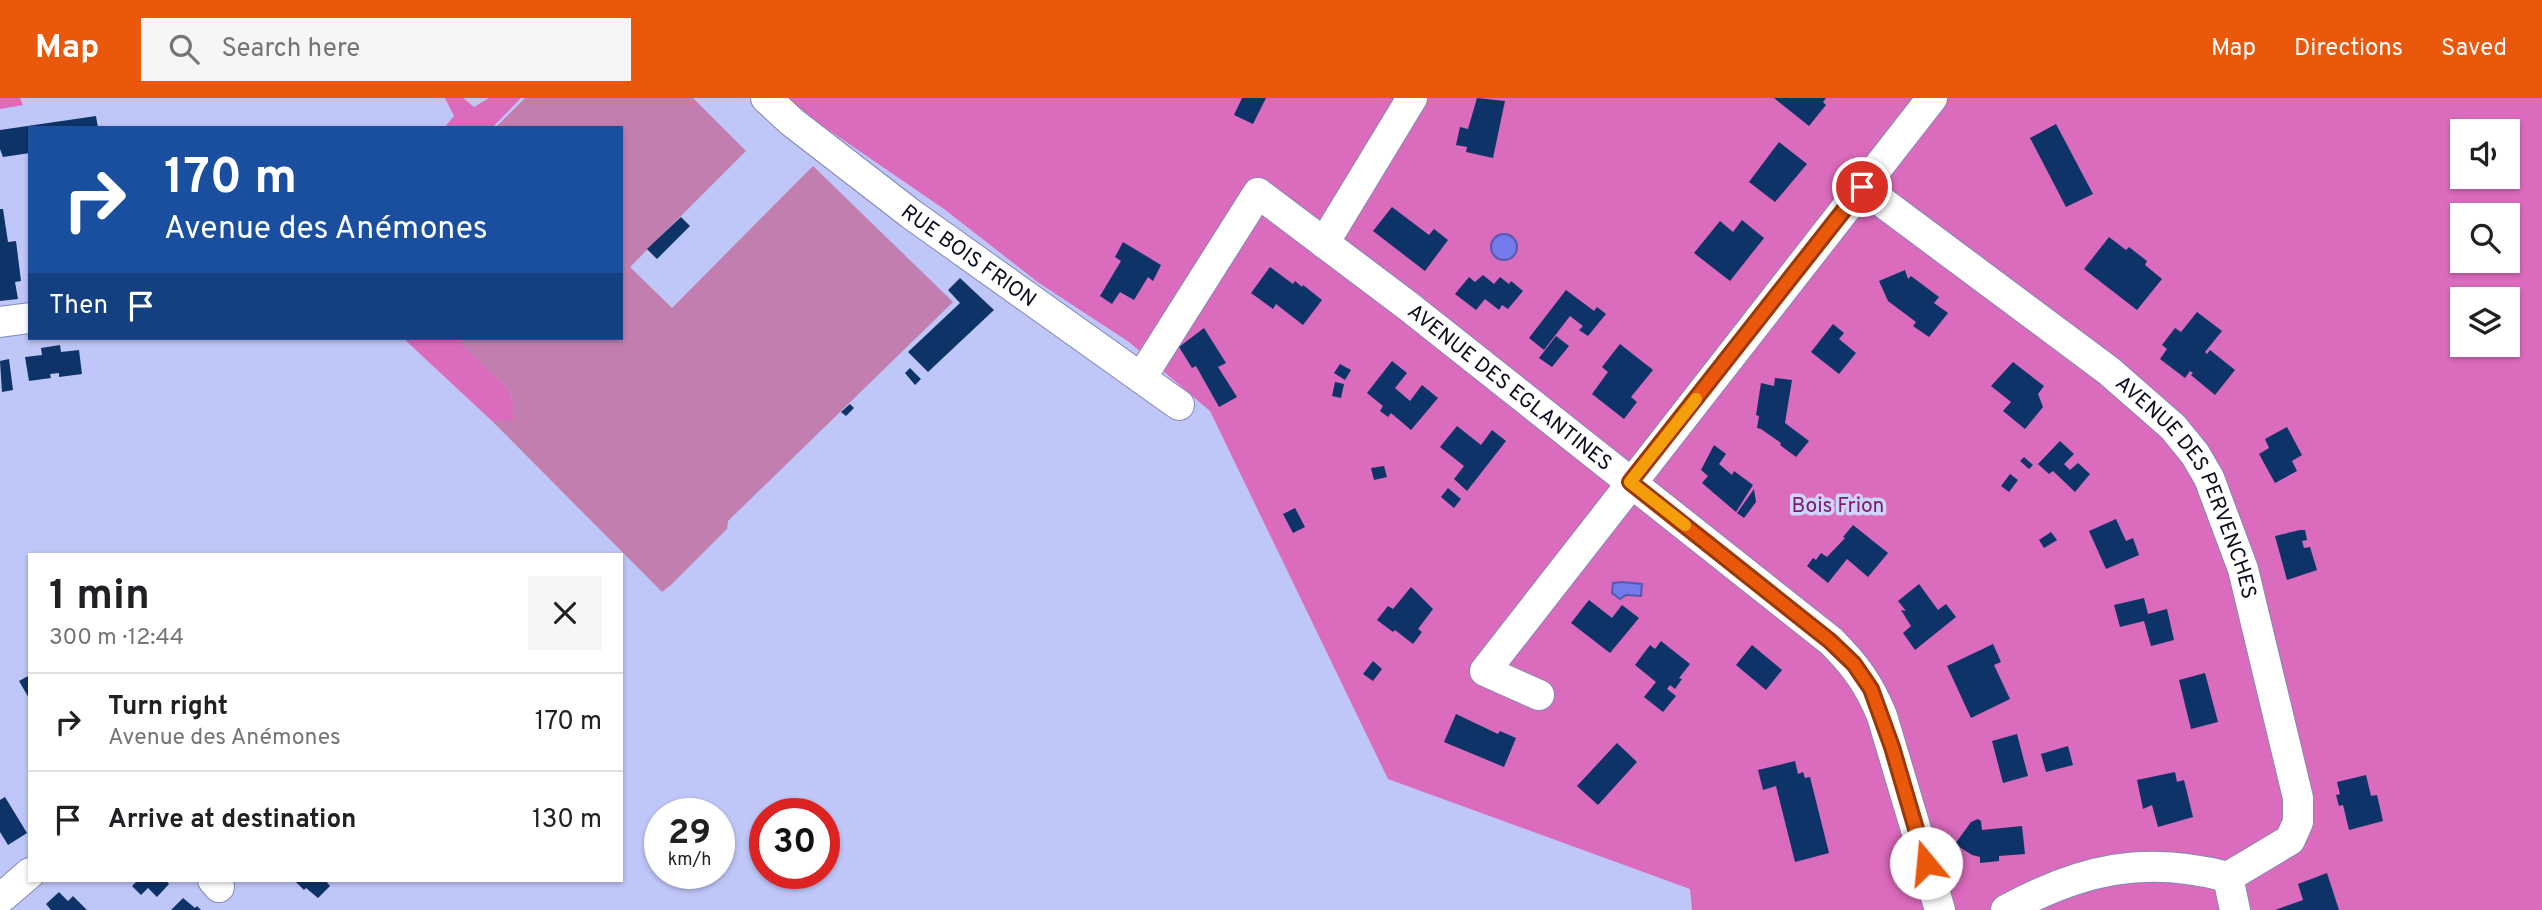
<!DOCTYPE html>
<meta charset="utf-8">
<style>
body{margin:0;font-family:Overpass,sans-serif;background:#f6f6f6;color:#202124;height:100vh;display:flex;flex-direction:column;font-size:26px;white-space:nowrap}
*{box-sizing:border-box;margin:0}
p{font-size:23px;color:#757577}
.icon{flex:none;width:38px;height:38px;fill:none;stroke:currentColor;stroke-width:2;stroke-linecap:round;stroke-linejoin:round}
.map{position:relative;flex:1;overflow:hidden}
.panel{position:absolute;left:28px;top:455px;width:595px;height:329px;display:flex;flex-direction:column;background:#fff;border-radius:0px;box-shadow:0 2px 5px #0004}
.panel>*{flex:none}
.guide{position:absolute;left:28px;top:28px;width:595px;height:214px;border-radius:0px;box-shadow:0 2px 5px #0004;background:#1a4fa0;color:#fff;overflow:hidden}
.fabs{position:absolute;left:2450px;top:21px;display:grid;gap:14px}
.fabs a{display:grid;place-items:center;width:70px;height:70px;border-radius:0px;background:#fff;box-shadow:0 2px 5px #0004;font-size:35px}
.speed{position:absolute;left:644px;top:700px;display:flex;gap:14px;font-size:35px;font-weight:700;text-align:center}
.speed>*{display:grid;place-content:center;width:91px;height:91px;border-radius:50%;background:#fff;box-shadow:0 2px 5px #0004;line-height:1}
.speed small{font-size:18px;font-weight:400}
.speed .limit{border:10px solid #d22;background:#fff;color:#111}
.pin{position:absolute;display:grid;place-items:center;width:60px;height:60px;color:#fff;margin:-30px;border:4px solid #fff;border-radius:50%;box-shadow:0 2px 7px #0007}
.me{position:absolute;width:77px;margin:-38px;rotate:343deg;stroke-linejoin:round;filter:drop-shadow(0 0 5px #0008)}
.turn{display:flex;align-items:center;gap:24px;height:147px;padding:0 21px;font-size:32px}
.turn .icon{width:91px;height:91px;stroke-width:2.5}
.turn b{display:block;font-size:49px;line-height:60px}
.then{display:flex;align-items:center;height:66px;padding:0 21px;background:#0003;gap:14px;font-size:26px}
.round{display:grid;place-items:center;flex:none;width:74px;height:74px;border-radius:0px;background:#f6f6f6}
.headline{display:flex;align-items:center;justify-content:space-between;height:119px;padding:0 21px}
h1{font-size:42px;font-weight:700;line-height:52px}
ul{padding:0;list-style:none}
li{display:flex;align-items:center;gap:21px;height:98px;padding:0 21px;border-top:2px solid #e0e0e0}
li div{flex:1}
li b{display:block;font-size:26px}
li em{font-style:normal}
header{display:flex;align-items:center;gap:42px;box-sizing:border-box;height:98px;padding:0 35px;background:#ea580c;color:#fff}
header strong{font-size:33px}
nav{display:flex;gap:38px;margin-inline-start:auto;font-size:24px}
.search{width:490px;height:63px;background:#f6f6f6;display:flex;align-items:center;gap:18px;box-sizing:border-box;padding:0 24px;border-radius:0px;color:#757577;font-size:26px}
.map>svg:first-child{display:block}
.green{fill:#c27eae}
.forest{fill:#db6bbd;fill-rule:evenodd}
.water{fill:#7479ec;stroke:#5459ae;stroke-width:2}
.building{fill:#0e3368}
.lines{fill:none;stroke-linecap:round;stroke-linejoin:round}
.minor-casing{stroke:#8288b7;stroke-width:32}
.minor{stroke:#fff;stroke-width:30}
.route-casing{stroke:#983908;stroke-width:18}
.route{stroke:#ea580c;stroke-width:12}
.slow{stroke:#f59e0b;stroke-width:12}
.labels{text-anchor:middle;stroke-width:7;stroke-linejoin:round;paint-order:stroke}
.street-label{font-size:21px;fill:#0b0d1e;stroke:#cdd4fd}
.park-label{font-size:21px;fill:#801b6a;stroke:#cdd4fd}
</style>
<header>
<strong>Map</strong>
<div class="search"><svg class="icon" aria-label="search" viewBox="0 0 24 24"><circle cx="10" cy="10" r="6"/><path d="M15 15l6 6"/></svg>Search here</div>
<nav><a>Map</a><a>Directions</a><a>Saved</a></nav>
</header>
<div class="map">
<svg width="2542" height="812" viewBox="0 0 2542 812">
<rect width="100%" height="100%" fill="#bfc6f8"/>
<path class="green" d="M525,0h168l53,53 -116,116 42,41 141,-142 140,136 -225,219 -1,8 -56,56 -9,7 -170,-171 21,-2v-16l-5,-14 -53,-51h166v-210h-126z"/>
<path class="forest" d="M0,0h20l3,7 -23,4z
M445,0h18l11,9 15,-9h32l-29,30h-48l10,-12z
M782,0h1760v812h-850l-2,-21 -302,-110 -178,-368 -81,-69 -90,-59 -95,-74zM2462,33h46v46h-46zM2462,117h46v46h-46zM2462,201h46v46h-46z
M403,240h52l53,51 5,14v17l-21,1z"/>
<path class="water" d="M1491 149a13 13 0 1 1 26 0a13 13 0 1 1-26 0Z
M1622,484l20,2 -1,12 -15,-1 -6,4 -8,-6 1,-10z"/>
<path class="building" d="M1242,0h24l-13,26 -19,-9z
M1477,0l28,3 -12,57 -27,-6 1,-5 -11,-2 4,-18 8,2z
M1774,0h52l-3,4 3,3 -17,21z
M96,18l2,12h-68v25l-27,4 -3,-8v-19z
M2056,26l37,70 -27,13 -36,-69z
M1779,44l28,22 -32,38 -26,-20z
M1392,109l37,28 5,-6 14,11 -23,31 -52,-40z
M0,111h3l5,33 8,-1 5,40 -6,1 3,17 -18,2z
M681,119l9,9 -33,33 -10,-10z
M1742,122l22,18 -34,43 -36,-28 26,-32 13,11z
M2109,139l17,13 3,-3 18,14 -2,4 17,14 -25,31 -53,-41z
M1123,144l38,23 -8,16 -5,-4 -14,23 -14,-8 -8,12 -12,-8 21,-35 -6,-4z
M1270,169l23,17 2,-3 7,6 1,-2 19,15 -19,25 -27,-21 -3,5 -22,-16z
M1905,172l3,9 3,-3 28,21 -5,6 14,10 -19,24 -16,-11 3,-4 -28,-21 -9,-20z
M1483,177l11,9 6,-7 9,7 2,-3 12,10 -15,18 -6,-4 -3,5 -14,-11 -9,11 -21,-16 14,-17 6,5z
M960,180l34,32 -66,62 -20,-20 52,-49 -12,-13z
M1566,192l28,21 3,-4 9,7 -18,22 -9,-6 4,-4 -13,-10 -26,34 -15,-12z
M2197,214l25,19 -17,21 2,2 3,-4 25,20 -20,25 -24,-20 2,-2 -3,-2 -5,7 -25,-19 7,-10 -5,-4 13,-17 6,4z
M1833,226l11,9 -5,6 17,14 -17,21 -28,-22z
M1204,230l22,35 -8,4 19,30 -18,10 -23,-41 -4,2 -13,-21z
M1556,238l13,10 -17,21 -13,-9z
M1620,246l33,26 -22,27 6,5 -13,17 -32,-25 16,-22 -6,-5z
M60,247l1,7 18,-2 3,24 -23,3v-4l-9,1 1,4 -22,3 -4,-24 17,-2 -1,-7z
M9,261l4,31 -11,2 -2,-31z
M1392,263l15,12 -12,15 15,13 12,-16 16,13 -27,32 -20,-17 -3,4 -8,-6 3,-5 -16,-13z
M2013,264l31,24 -6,8 5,13 -18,22 -22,-18 8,-9 -20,-16z
M1340,266l11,6 -6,10 -11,-7z
M910,270l11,11 -6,6 -10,-12z
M1775,280l17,2 -7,43 24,18 -13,16 -16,-12 1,-2 -20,-14 -4,-1 2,-12 -3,-1 5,-32 13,3z
M1335,284l9,2 -3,14 -9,-2z
M850,306l4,4 -8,8 -5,-4z
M1457,328l24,19 11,-15 14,11 -39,50 -13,-12 10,-13 -24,-19z
M2287,329l15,28 -10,6 5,10 -22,12 -16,-29 10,-6 -4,-9z
M2060,343l14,13 -10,10 6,6 8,-7 12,11 -15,18 -22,-21 -4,3 -11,-10z
M1714,347l12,9 -7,10 13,11 2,-4 19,14 -17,27 -34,-29 6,-7 -7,-6z
M2024,359l9,8 -4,4 -9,-8z
M1384,368l3,11 -13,3 -3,-12z
M2010,376l8,6 -9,12 -8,-6z
M1448,390l13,11 -7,9 -13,-11z
M1754,391l2,13 -12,16 -7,-5z
M1295,410l10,19 -12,6 -10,-19z
M2116,421l10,22 7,-3 6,17 -33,14 -17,-38z
M1853,427l35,28 -20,24 -21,-18 -19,24 -21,-17 6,-8 3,2 5,-7 6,4 18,-19 -2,-1z
M2300,432h5l2,10 -5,1 2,7 6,-1 7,23 -30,10 -12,-44z
M2051,434l6,8 -13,8 -5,-8z
M1919,486l19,26 8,-6 10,13 -41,33 -12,-17 8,-7 -10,-16 5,1 -8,-10z
M1411,489l22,22 -15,20 4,3 -9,12 -18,-14 -2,2 -16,-12 11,-14 5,3z
M2144,500l4,16 19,-5 7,31 -23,6 -7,-25 -24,6 -6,-22z
M1589,502l23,18 10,-13 17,13 -29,35 -39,-30z
M1661,543l29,23 -11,14 3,1 -7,10 -5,-4 -3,4 9,7 -13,16 -19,-15 12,-15 -21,-17 15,-20 5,4z
M1993,546l8,18 -7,3 16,34 -39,19 -24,-52z
M1752,547l30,25 -16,20 -30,-25z
M1373,563l9,8 -9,12 -10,-7z
M2205,575l13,49 -27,7 -12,-49z
M30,577v25l-11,-19z
M1456,616l42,20 2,-3 16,7 -12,29 -60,-25z
M2017,636l11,42 -25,7 -11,-42z
M1617,645l20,19 -39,43 -21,-19z
M2068,648l5,19 -27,7 -5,-18z
M1795,663l3,13 5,-2 2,6 5,-1 19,76 -34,9 -19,-76 -13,4 -5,-20z
M2175,674l2,10 7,-2 9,37 -35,10 -6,-22 -9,4 -6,-29z
M2366,677l5,21 6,-1 6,26 -34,9 -6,-25 -4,1 -3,-11 4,-1 -3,-12z
M5,699l22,36 -19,12 -8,-13v-32z
M1978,721l3,2 1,9 40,-4 3,28 -26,2v5l-19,2v-6l-8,-2 -17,-11 16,-22z
M2327,775l12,37h-64l28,-10 -5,-16z
M138,782h28l3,4 -12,13 -9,-9 -7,7 -9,-9z
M294,782h31l5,6 -12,12 -12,-10 -2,2z
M59,794l9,9 5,-5 14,14h-36l-5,-6z
M183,800l12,10 2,-2 4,4h-30z"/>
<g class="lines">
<g class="minor-casing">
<g id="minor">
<path id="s1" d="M766,0l26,24 119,92 268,191"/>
<path id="s2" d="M1862,89l247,184 64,56 22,27 14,24 34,91 55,229v24l-8,18 -62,37"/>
<path d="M1324,145l88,-145"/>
<path d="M0,224l30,-4"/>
<path id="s3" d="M1141,280l117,-185 150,113 423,335c24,24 38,43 51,75l58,194"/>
<path d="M1539,597l-54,-24 447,-573"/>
<path d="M2228,779l7,33"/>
<path d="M213,782l6,7"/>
<path d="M2,799l28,-24"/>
<path d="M2006,812c75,-41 139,-55 222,-33"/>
</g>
</g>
<use href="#minor" class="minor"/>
</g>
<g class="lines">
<g class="route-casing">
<path id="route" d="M1862,89l-232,295 200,159 24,23 17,25 21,58 34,116"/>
</g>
<use href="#route" class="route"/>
<path class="slow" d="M1685,427l-55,-43 66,-83"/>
</g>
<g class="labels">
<g class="street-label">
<text dy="7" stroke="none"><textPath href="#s1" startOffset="257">RUE BOIS FRION</textPath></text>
<text dy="7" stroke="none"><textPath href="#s3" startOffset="537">AVENUE DES EGLANTINES</textPath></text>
<text dy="7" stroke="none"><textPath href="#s2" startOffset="452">AVENUE DES PERVENCHES</textPath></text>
</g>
<g class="park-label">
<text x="1838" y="414">Bois Frion</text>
</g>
</g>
</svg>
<div class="fabs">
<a><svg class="icon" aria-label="sound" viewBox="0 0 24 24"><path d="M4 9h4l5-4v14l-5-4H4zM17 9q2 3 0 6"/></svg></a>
<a><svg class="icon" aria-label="search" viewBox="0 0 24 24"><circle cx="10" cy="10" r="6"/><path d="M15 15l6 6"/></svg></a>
<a><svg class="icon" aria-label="layers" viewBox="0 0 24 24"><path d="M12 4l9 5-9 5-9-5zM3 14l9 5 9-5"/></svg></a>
</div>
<div class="speed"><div>29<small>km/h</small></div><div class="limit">30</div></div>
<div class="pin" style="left:1862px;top:89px;background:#d93025"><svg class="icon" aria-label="arrive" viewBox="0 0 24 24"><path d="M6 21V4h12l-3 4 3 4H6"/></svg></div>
<svg class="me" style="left:1926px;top:765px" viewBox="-20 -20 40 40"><circle r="19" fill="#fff"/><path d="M0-13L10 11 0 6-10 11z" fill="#ea580c"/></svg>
<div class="guide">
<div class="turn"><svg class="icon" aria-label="right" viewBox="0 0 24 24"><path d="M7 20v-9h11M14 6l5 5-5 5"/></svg><div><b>170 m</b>Avenue des Anémones</div></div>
<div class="then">Then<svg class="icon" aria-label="arrive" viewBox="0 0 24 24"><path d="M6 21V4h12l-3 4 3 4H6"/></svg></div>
</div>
<section class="panel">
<div class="headline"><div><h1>1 min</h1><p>300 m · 12:44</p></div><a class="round"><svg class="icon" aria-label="close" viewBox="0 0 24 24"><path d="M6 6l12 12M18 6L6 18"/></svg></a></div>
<ul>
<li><svg class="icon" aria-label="right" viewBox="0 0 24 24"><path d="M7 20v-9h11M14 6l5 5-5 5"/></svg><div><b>Turn right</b><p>Avenue des Anémones</p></div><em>170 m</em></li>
<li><svg class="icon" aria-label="arrive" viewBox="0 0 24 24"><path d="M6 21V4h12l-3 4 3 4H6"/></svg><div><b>Arrive at destination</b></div><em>130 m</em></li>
</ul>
</section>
</div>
